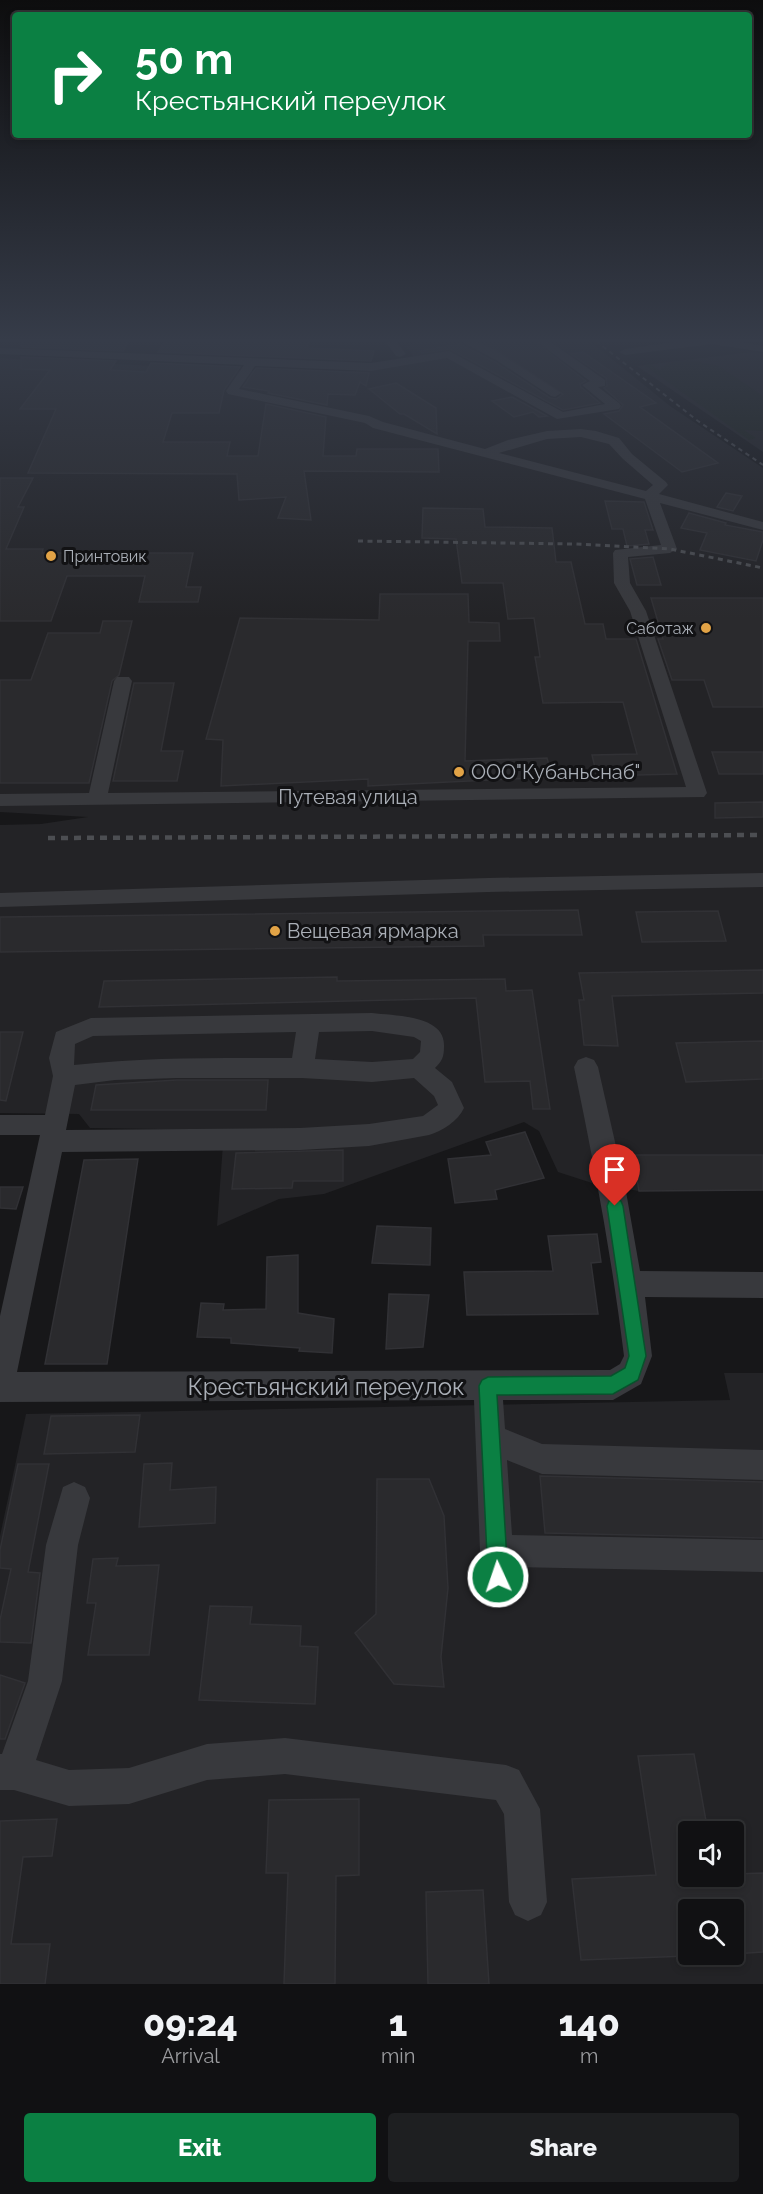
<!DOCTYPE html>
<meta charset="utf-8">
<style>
body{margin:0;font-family:Raleway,sans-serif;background:#1e1f21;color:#f1f3f6;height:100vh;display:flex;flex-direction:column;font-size:22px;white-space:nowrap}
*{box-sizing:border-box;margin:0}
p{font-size:20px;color:#9c9da0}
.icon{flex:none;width:33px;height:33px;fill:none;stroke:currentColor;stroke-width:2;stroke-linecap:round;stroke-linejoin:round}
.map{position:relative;height:1984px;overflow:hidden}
.side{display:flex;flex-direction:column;background:#111113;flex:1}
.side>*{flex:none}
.guide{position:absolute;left:12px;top:12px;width:740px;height:126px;border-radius:6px;box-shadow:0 3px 9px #0003,0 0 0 2px #303133;background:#0b8043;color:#fff;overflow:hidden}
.fabs{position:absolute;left:678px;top:1821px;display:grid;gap:12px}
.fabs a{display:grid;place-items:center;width:66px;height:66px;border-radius:6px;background:#111113;box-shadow:0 3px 9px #0003,0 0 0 2px #303133;font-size:30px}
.pin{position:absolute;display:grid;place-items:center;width:51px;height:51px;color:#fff;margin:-62px -26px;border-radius:50% 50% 50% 0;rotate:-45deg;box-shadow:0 0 6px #0007}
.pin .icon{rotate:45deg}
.me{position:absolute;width:66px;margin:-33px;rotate:357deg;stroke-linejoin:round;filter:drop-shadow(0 0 4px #0008)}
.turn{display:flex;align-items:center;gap:21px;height:126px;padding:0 24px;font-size:27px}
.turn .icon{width:78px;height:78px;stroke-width:2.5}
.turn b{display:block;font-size:42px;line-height:51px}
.eta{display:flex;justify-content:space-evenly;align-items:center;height:102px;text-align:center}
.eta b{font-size:36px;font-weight:800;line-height:42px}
.primary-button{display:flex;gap:12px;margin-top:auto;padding:12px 24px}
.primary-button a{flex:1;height:69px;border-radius:6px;background:#0b8043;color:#fff;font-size:24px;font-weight:800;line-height:69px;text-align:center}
.primary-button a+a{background:#1e1f21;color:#f1f3f6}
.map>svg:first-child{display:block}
.built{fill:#232326;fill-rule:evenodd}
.green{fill:#1d231e}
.building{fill:#2a2a2d;stroke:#313135;stroke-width:1.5}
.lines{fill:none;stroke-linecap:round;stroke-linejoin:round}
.minor{fill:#38393d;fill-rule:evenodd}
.rail-far2{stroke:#4c4e52;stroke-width:2;stroke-dasharray:4.5 4;stroke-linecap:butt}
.rail-far1{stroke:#4c4e52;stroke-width:3;stroke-dasharray:5 4.5;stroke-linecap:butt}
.rail{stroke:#4c4e52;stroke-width:4.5;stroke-dasharray:7 6;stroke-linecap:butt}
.route{fill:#0b8043;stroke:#07532c;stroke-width:1.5}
.poi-dot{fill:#e2a346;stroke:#121214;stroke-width:2}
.labels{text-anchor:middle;stroke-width:6;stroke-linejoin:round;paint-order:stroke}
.far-poi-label{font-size:16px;fill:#aaafb7;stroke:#121214;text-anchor:start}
.poi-label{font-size:20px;fill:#aaafb7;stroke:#121214;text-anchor:start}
.street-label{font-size:20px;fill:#aaafb7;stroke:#121214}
.near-street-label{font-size:24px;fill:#aaafb7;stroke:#121214}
</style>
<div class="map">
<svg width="763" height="1984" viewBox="0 0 763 1984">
<rect width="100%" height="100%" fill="#171719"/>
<path class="built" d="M412,341h178l80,65 93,62v722l-124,1 -44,-7 -37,-12 -19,-41 -15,-9 -200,72 -45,5 -62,27 7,-96 -134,-2 -11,-14 -79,-1v-288l41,-1 47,-7 -88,-5v-454l251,13h116l48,-10 -4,-9 -6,-6 9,-1z
M751,352l12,1v99l-126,-86z
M724,1373h39v611h-763v-448l26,-122 704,-14zM688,1832h46v44h-46zM688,1910h46v44h-46z"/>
<path class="green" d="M688,360l31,6 44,30v35l-19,-1 12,8 -7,2 -105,-75 6,-1 9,6 9,-7z"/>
<path class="building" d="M21,341h108l-6,10 -102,-4z
M165,341h144l-2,7 67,3 -3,10 -213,-9z
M482,341h52l52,40 -6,3 1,3 19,16 -37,7 -113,-61 -28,4 -2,-2 40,-7 35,18 55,36 6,1 7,-5z
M583,352l73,51 -16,4 78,56 -36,9 -78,-58 15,-3 4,-6 -19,-17 3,-2 -1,-8 -35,-24z
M21,357l95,4 -6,9 36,2 5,-9 89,4 -16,23 -5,23h-47l-9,29h67l-3,14h31l8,-52 60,13 -3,39h33l1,-7h81l1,23 -135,-1 7,49 -33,-2 8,-21 -47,3 -2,-26 -209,-1 28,-64h-36l30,-39 -29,-1z
M256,368l113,5 -3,13 -6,-4 -5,13 -27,-1 -1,11 -59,-12 1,-2 -26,-4z
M396,383l40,25 1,26 -33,-20h-4l-31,-25z
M512,397l35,19 -8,1 -6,-5 -19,5 -22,-16z
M0,478h33l-15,29h6l-18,42h37l-1,4h151l-7,34h15l-3,15h-59l6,-26h-78l-16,45h-51z
M726,493l16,3 -9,15 -16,-4z
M605,501l39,1 9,28h-8l4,14 -22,2 -4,-17h-11z
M423,508l60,1 2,18 67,1 4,34h15l14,62h18l3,15h30l41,135 -80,2 -5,-21 45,-1 -14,-52 -80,1 -8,-46h5l-6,-39 -26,1 -5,-36h-41l-6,-44 -34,-1z
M689,513l37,10 -1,2 38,7v8l-7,21 -56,-11 7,-17 -26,-5z
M653,557l8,28h-24l-7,-26z
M380,594h88l1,28 30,1 1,18h-32l-3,120 82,-3 5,19 -184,9v-7l-147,7 2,-46 -17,-1 34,-121 139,2z
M651,598h112v109h-50l-9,-27h-32l-14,-41h5z
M103,621h29l-13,54 -7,6 -23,102h-89v-103h31l17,-47h52z
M134,683h40l-13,68h22l-6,30h-64z
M712,752h51v22h-44z
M763,802v15l-48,1v-15z
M578,910l4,25h-99l1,11 -484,6v-35z
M718,911l8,30 -84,1 -6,-30z
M763,970v23l-151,3 6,50 -34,-1 -5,-45h5l-5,-27z
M337,977v4l168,-2 1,12 26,-1 18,119h-17l-3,-28 -45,1 -9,-84 -377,9 5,-26z
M0,1032h23l-17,69 -6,-1z
M763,1041v38l-77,3 -10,-39z
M177,1080h91l-2,30h-175l5,-25z
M525,1132l19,46 -49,12 2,9 -42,4 -7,-44 43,-4 -5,-13z
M343,1150v31h-50l-1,7 -60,1 4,-36z
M633,1155h130v35l-124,1z
M138,1159l-31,205h-62l39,-204z
M0,1187h23l-7,22 -16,-1z
M377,1226l54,2 -1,37 -58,-2z
M597,1234l4,28 -10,1 7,51 -131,1 -3,-43 89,-1 -5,-35z
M298,1255v58l36,6 -2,34 -33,-2 1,-3 -69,-5v-5l-34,-1 4,-34 23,1 -1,6 43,-1 1,-52z
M389,1294l40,1 -6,52 -37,2z
M140,1415l-5,37 -91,2 7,-38z
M172,1463l-2,27 46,-3 -1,36 -76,4 5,-63z
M18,1464h31l-21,108 12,1 -9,70 -31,-1v-22l11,-51 -11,-1v-18z
M540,1476l223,6v56l-218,-5z
M377,1479h52l15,37 4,72 -7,69 3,30 -50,-3 -39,-51 21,-19z
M118,1558l-2,8 43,-1 -10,90h-61l8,-52h-9l6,-44z
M210,1606l42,1 -2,17 51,2 -1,20 18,1 -3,57 -116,-4z
M0,1675l25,8 -20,56h-5z
M694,1754l14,78h-20v44h46v-2l29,-1v79l-29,2v-44h-46v46l-107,4 -9,-81 84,-4 -18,-119z
M359,1799v76l-23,1 -1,108h-51l4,-111h-22l3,-73z
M57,1819l-5,37 -29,1 -12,87h39l-5,40h-45v-163z
M483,1890l6,94h-61l-2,-92z"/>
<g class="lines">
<path class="minor" d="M385,341h11l10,13 -6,3 -4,-1z
M460,341h16l17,8 68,44 -6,4 -4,-1 -55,-36z
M536,341h13l56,39v6l-7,1 21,16 2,3 -2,3 -62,10 -110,-61 -76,13 -116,-5 -16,23 130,27 14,6 102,27 23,-9 39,-9 34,-2 15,2 23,7 13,16 34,28 2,3 -9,9 104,28v8l-103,-27 17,46 -7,4 -42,4 2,26 16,28 61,182 -3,4 -704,9v-12l89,-1 25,-112 3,-4h12l3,4 -24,112 578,-6 -56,-176 -16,-28 -1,-30 2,-3 46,-5 -16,-46 -272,-71 -8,-5 -137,-29 -2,-3 18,-26 -244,-11v-6l371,15 78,-12 114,61 42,-8 -23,-19 8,-4zM581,437l28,7 14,15 30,26 -7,6 -147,-38 48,-14z
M681,341h55l27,5v6l-51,-8 -87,11 -6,-3 6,-3z
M763,873v14l-275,5 -488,15v-14l488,-15z
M372,1013c24,3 74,2 72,34 0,10 -2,14 -9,21l17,14 12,26c-6,13 -22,23 -35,27l-60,11 -69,4 -238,2 -45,220 593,-2 10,-6 4,-8c-12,-98 -30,-193 -50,-289l4,-7 8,-3 8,3 4,7 27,119 15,85 123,1v26l-118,-1 7,59 -11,28 -28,16h-110l2,29 37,15 221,6v30l-221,-6 -35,-14 5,75 251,5v32l-249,-5v10l-4,12 -12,4 -12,-4 -4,-12 -2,-26 -6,-151 -474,2v-86l40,-181h-40v-20h45l8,-39 -4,-18 7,-26 35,-14zM372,1031l42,6 7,4 -1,11 -7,7 -41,3 -57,-3 4,-27zM296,1032l-4,26c-73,0 -145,-1 -218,7l1,-21 18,-8zM177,1078h125l70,4 42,-4 20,18 4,9 -15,11 -54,8 -69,4 -234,2 9,-45 40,-5z
M74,1482l11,5 5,11 -12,47 -16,136 -26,79 33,10 60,-2 78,-24 78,-6 221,27 13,5 21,39 7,93 -6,13 -13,6 -13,-6 -6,-13 -5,-88 -8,-14 -211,-26 -78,6 -78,24 -60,2 -55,-16h-14v-36h2l26,-73 18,-136 17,-58z"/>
<path class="rail-far2" d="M596,341l102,80 65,44"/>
<path class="rail-far1" d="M358,541l217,3 95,5 93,19"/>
<path class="rail" d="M48,838l715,-3"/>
</g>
<linearGradient id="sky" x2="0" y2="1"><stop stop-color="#0d0d0e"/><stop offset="0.55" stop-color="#363c49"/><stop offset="1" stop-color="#363c49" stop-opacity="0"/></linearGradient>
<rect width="763" height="619" fill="url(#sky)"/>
<path class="route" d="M615,1199l6,2 2,5 23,150 -8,24 -25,14 -116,1 11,182 -3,7 -7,3 -7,-3 -3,-7 -9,-191 3,-6 6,-3 123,-1 14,-8 4,-12 -22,-150 2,-5z"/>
<g class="poi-dot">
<circle cx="51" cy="556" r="6"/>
<circle cx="706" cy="628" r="6"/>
<circle cx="459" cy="772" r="6"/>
<circle cx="275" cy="931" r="6"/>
</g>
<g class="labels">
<g class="far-poi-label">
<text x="63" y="562">Принтовик</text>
<text x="694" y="634" text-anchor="end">Саботаж</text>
</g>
<g class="poi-label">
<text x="471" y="779">ООО"Кубаньснаб"</text>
<text x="287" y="938">Вещевая ярмарка</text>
</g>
<g class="street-label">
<text x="348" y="804">Путевая улица</text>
</g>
<g class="near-street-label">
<text x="326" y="1395">Крестьянский переулок</text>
</g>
</g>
</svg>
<div class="fabs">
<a><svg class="icon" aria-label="sound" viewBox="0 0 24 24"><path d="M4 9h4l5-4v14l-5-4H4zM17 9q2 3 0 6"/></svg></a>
<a><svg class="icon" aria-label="search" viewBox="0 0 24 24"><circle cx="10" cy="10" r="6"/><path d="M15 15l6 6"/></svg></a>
</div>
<div class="pin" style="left:615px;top:1206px;background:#d93025"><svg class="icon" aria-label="arrive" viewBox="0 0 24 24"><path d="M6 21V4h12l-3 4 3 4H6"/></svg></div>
<svg class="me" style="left:498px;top:1577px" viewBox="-20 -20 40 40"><circle r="17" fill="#0b8043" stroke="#fff" stroke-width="3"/><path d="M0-11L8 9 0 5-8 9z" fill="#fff"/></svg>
<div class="guide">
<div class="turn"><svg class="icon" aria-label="right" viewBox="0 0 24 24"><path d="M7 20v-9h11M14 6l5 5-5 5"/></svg><div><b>50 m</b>Крестьянский переулок</div></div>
</div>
</div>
<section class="side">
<div class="eta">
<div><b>09:24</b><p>Arrival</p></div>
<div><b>1</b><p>min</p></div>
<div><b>140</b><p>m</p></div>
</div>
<div class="primary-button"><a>Exit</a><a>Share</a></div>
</section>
